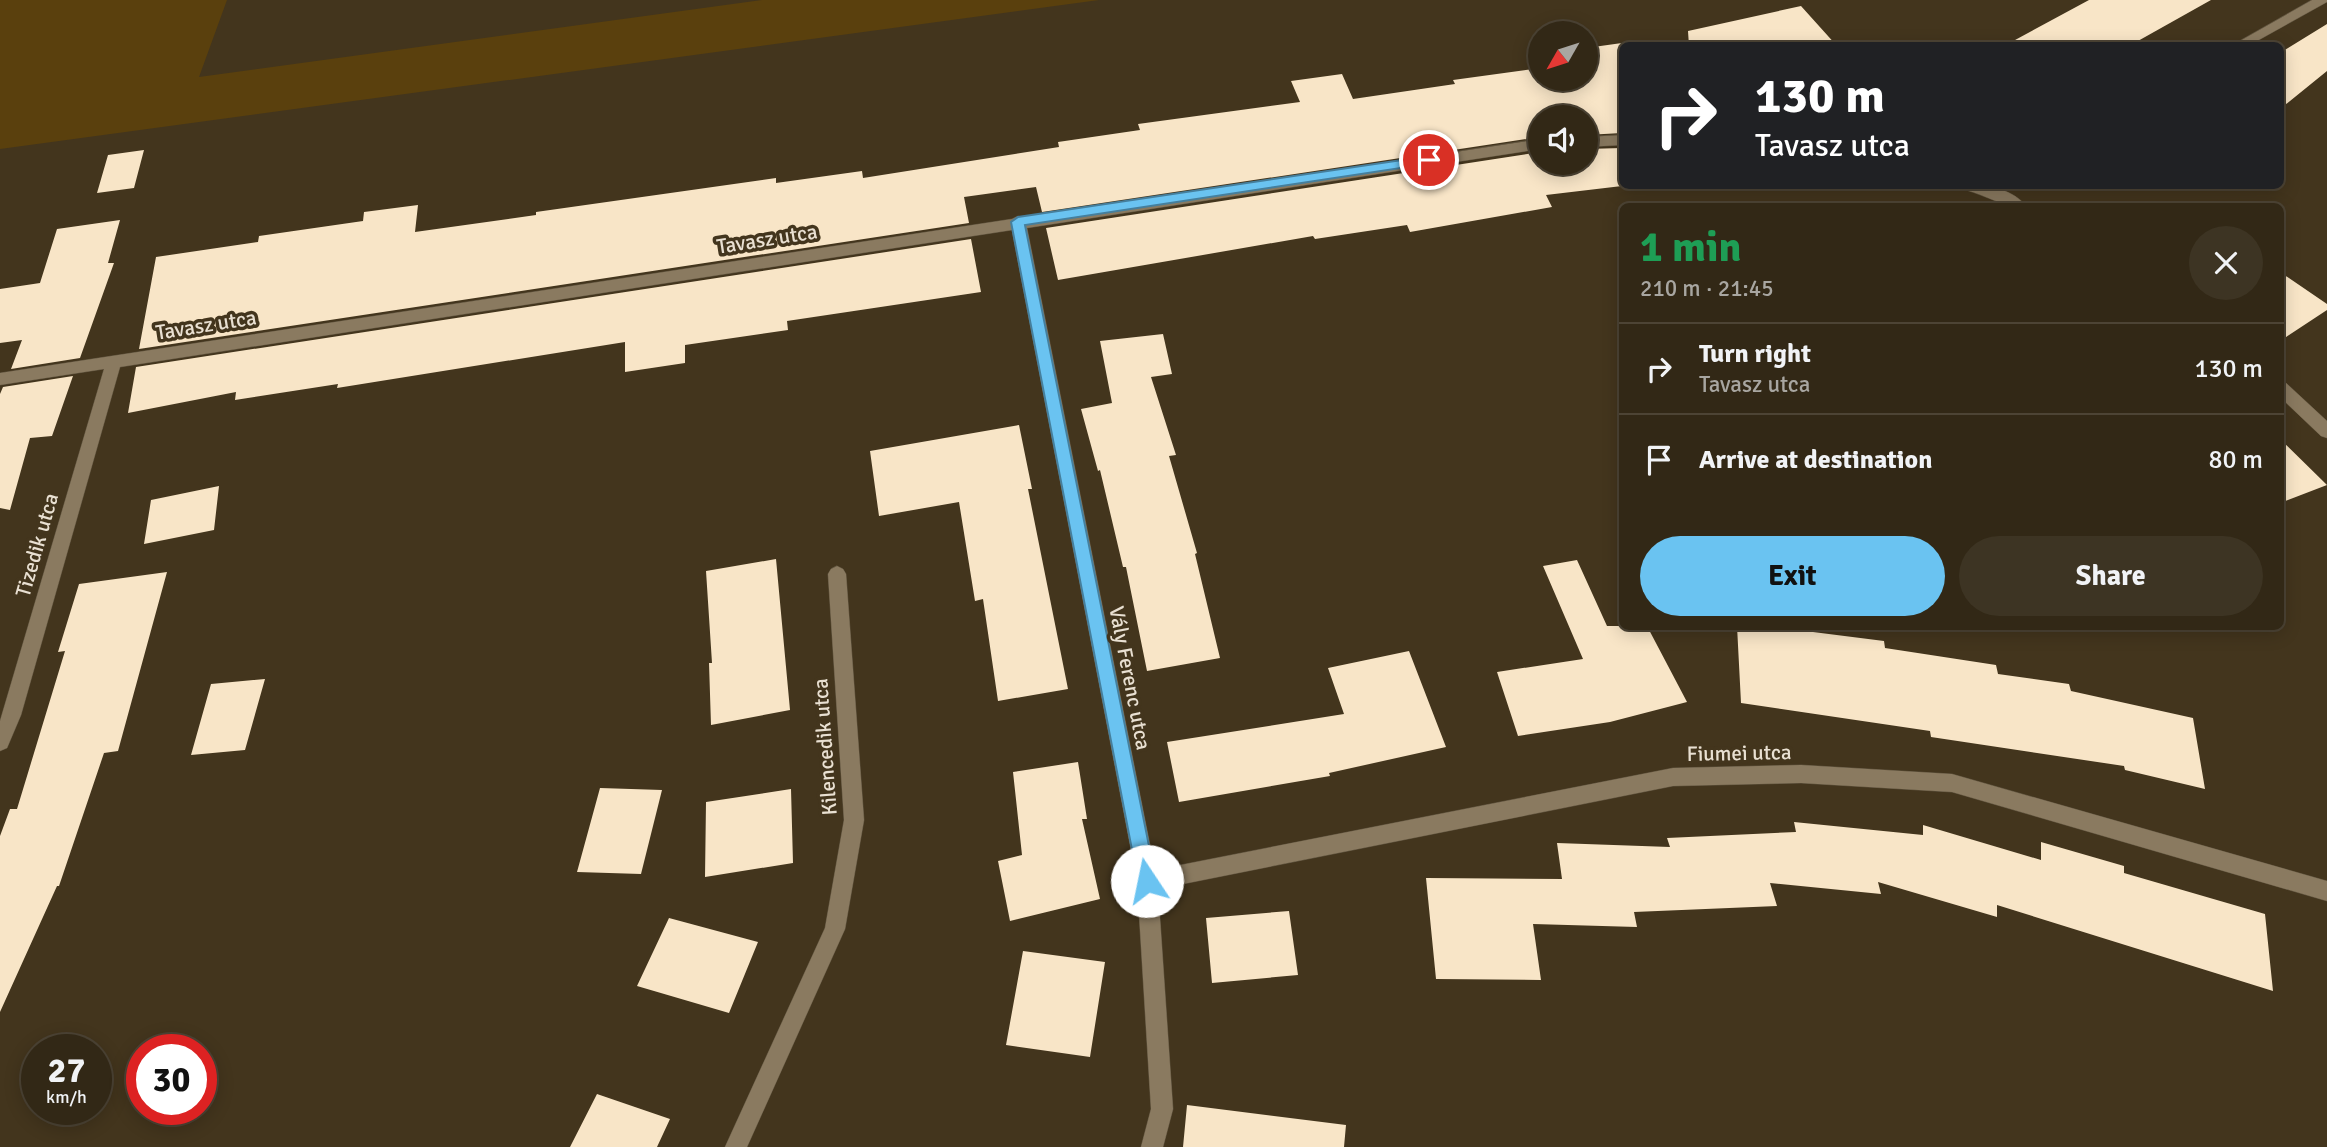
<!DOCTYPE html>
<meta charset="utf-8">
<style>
body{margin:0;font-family:Signika,sans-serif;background:#3d3423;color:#f1f3f6;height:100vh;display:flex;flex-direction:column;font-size:26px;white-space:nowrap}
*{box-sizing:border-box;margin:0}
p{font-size:23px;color:#a8a6a1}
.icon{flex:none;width:38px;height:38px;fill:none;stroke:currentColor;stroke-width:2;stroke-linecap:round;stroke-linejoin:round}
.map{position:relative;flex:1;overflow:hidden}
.drawer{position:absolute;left:1619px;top:203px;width:665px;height:427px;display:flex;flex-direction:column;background:#322816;border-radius:10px;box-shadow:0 4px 18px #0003,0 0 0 2px #4d4435}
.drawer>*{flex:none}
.guide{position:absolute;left:1619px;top:42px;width:665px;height:147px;border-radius:10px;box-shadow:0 4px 18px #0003,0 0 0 2px #4d4435;background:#202124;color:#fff;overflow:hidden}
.needle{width:46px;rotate:231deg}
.buttons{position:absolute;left:1528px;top:21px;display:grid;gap:14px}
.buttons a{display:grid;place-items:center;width:70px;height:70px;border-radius:50%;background:#322816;box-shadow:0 4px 18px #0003,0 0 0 2px #4d4435;font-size:35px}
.speed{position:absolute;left:21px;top:1034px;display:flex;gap:14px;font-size:35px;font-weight:700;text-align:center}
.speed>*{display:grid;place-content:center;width:91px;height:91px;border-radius:50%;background:#322816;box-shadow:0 4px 18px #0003,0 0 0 2px #4d4435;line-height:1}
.speed small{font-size:18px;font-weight:400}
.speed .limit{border:10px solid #d22;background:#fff;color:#111}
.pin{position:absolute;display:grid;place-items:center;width:60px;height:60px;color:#fff;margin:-30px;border:4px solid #fff;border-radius:50%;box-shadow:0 2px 7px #0007}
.me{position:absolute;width:77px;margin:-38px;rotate:349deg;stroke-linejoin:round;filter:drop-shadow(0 0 5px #0008)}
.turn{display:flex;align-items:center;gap:24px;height:147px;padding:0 21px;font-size:32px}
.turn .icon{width:91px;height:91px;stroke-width:2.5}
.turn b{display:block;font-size:49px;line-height:60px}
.round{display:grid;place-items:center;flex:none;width:74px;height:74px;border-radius:37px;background:#3d3423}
.summary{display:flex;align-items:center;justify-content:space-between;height:119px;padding:0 21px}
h1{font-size:42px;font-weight:700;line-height:52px;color:#1e9e55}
.button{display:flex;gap:14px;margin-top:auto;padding:14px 21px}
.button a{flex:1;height:80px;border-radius:42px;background:#6ac3f1;color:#111;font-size:28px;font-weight:700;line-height:80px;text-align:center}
.button a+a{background:#3d3423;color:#f1f3f6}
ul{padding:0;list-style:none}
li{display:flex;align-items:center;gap:21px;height:91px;padding:0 21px;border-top:2px solid #4d4435}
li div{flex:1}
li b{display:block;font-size:26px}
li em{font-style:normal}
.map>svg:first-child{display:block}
.green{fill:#5a400d}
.building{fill:#f8e5c7}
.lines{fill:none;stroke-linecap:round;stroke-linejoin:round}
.street-casing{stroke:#5f533e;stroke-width:1}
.street{fill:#8a7a60;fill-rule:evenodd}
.route{fill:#6ac3f1;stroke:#457f9d;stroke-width:2}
.labels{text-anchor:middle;stroke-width:7;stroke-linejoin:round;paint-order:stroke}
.street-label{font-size:21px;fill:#e9e0d2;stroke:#43351d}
</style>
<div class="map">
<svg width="2327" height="1147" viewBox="0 0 2327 1147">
<rect width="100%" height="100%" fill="#43351d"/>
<path class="green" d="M0,0h227l-28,77 563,-77h337l-1099,149z"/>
<path class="building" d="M2089,0h122l-82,46h-125z
M1801,6l36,40h-148l-1,-15z
M2327,24v47l-47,38v-56z
M1622,43v90l-36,2v-18h-46v20l-498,75 -6,-25 -72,10 5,26 -830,126 17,-92 102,-15 1,-6 104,-15 1,-9 54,-7 -3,27 121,-17v-3l240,-34v5l86,-12 1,7 196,-31 -1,-5 82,-12 -2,-6 162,-22 -9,-21 51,-7 11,25 102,-15 -2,-4 87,-12v11h46v-31z
M1622,148v38l-76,9 6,12 -142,25 -3,-7 -92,14 -2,-3 -255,44 -12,-52 494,-76v11h46v-14z
M144,150l-10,38 -37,5 11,-38z
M120,220l-12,43h6l-34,95 -69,11 11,-29 -22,3v-54l40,-6 17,-54z
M971,239l10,53 -194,29 1,9 -103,15v18l-60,9v-30l-288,46 1,-4 -103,16 1,-8 -108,21 8,-46z
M2280,272l47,32v6l-47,31z
M1163,334l9,40 -21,3 25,78 -7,1 28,97 -2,1 25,104 -73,13 -21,-104h-3l-23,-97 -2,1 -17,-62 31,-6 -12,-62z
M73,376l-21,60 -22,2 -20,72 -10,-2v-114l3,-7z
M1019,425l13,64h-4l40,200 -70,12 -15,-102 -8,2 -16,-99 -80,14 -9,-65z
M2280,439l47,46 -47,18z
M219,486l-5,44 -70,14 7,-44z
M776,559l14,151 -79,15 -2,-62h3l-6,-92z
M1577,560l30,66h40l40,76 -77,20 -92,14 -21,-64 86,-13 -40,-93z
M167,572l-49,179 -14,2 -45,133h-2l-57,126v-176l10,-27h7l48,-158 -7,1 21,-68z
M1737,626h75l1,6 71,9 1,7 111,17 2,9 71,10 2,7 122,27 12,71 -80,-19 -1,-4 -193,-29 -1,-6 -189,-28z
M1409,651l37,96 -117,26 1,3 -151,26 -12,-60 177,-28 -16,-46z
M265,679l-20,71 -54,5 20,-71z
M1078,762l9,57h-5l18,80 -90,22 -12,-60 24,-6 -9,-83z
M600,788l62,2 -21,84 -64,-2z
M791,789l2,74 -88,14 1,-75z
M1794,822l129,13v-10l118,35v-18l83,24v7l141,41 8,77 -276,-86v12l-119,-35 3,12 -111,-11 7,23 -143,6 3,15 -104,-3 8,56 -105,-1 -10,-101 136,1 -5,-36 113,4 -3,-9 129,-6z
M1289,911l9,64 -86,8 -6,-65z
M669,918l89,24 -29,71 -92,-27z
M1023,951l82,11 -15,95 -84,-12z
M597,1094l73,25 -13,28h-87z
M1187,1105l159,20 -2,22h-161z"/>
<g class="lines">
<g class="street-casing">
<path id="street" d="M2312,0h15v2l-79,44h-17z
M1622,135v10l-36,2v-10z
M1540,139v10l-513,79 128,642 518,-102 128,-3 151,9 375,107v20l-375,-109 -151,-9 -128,3 -515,103 15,220 -10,38h-22l10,-38 -14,-228 -125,-651 -892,137 -99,348 -14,33 -7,3v-30l104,-352 -104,16v-12l1012,-154 6,-3 5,2z
M1964,186c20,-2 48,2 62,20 -21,2 -39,-10 -60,-16z
M2280,381l6,2 41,38v17l-6,-2 -41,-39z
M837,566l6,3 3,5 18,246 -19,109 -98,218h-22l100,-219 19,-108 -16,-246 3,-5z"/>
</g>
<use href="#street" class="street"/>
</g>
<path class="route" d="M1429,156l5,1v6l-409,62 131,656 -3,6 -6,3 -7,-3 -2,-6 -127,-659 7,-5z"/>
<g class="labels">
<g class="street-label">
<text transform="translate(767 239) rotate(-9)" y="7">Tavasz utca</text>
<text transform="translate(206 325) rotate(-9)" y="7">Tavasz utca</text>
<text transform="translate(37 545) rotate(-74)" y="7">Tizedik utca</text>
<text transform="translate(1130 678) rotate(79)" y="7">Vály Ferenc utca</text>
<text transform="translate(825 747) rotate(-94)" y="7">Kilencedik utca</text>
<text transform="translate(1739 753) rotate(-1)" y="7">Fiumei utca</text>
</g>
</g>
</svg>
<div class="buttons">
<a><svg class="needle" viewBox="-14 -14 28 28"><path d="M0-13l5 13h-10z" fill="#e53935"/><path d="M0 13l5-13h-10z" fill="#a8a6a1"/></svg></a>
<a><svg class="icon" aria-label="sound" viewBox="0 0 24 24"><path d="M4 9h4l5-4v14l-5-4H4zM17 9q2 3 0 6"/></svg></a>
</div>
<div class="speed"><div>27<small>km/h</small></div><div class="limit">30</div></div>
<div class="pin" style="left:1429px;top:160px;background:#d93025"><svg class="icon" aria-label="arrive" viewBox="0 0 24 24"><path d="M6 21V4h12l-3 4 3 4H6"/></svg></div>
<svg class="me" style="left:1147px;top:881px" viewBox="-20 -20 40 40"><circle r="19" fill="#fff"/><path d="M0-13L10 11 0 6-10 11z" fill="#6ac3f1"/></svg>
<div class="guide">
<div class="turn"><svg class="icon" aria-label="right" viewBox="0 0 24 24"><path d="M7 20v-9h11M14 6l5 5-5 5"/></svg><div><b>130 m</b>Tavasz utca</div></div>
</div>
<section class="drawer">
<div class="summary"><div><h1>1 min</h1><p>210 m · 21:45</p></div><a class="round"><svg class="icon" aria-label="close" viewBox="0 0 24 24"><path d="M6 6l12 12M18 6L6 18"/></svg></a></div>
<ul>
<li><svg class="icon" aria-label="right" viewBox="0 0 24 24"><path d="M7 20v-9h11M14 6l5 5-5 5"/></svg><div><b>Turn right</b><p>Tavasz utca</p></div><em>130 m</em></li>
<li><svg class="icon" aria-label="arrive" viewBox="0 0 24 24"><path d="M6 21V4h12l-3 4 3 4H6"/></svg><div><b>Arrive at destination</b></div><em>80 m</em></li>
</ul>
<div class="button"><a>Exit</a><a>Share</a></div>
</section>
</div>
